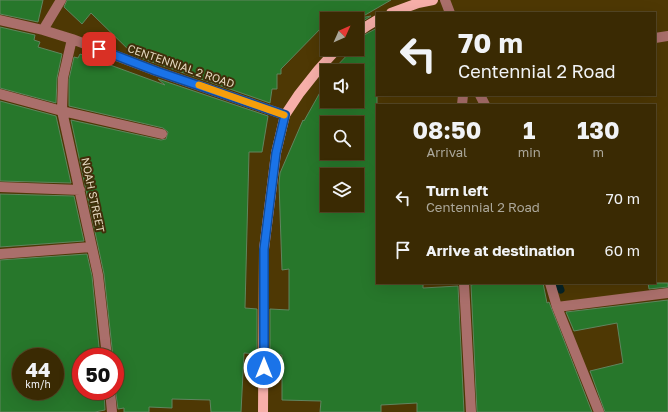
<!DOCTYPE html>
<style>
body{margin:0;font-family:"Golos Text",sans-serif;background:#41320d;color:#f1f3f6;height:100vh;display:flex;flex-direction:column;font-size:15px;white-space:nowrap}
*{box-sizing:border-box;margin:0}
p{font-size:13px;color:#aba79a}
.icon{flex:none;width:22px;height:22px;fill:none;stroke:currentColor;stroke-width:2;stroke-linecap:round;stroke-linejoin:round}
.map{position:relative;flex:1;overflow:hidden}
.sheet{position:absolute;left:376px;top:104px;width:280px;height:180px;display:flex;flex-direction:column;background:#3a2a03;border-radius:0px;box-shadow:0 4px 16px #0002,0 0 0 1px #544625}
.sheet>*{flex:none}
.top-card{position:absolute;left:376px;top:12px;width:280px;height:84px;border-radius:0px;box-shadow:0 4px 16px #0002,0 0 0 1px #544625;background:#3a2a03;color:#f1f3f6;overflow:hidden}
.needle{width:26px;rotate:45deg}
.controls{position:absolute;left:320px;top:12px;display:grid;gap:8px}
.controls a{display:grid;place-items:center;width:44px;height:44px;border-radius:0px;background:#3a2a03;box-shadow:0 4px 16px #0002,0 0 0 1px #544625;font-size:20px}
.speed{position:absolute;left:12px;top:348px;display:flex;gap:8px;font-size:20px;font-weight:700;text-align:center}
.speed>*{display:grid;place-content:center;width:52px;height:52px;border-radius:50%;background:#3a2a03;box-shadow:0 4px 16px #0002,0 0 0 1px #544625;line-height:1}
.speed small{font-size:10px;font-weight:400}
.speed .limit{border:6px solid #d22;background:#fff;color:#111}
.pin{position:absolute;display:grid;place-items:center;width:34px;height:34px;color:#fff;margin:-17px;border-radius:8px;box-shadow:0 2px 6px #0006}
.me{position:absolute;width:44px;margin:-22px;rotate:0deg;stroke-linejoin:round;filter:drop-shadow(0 0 3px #0008)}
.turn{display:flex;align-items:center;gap:14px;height:84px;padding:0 16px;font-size:18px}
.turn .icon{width:52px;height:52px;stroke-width:2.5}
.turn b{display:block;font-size:28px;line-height:34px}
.eta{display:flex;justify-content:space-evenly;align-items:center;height:68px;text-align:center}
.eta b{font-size:24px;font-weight:700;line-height:28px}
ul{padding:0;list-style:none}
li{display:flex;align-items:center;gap:12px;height:52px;padding:0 16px}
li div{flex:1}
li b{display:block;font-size:15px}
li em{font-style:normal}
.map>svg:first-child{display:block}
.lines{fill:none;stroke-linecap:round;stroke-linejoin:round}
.stream{stroke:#072326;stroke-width:7}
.building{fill:#27772b;stroke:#60855f;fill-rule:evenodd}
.minor{stroke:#aa6f6b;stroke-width:10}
.major{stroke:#f7afa9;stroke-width:10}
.route-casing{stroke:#114b97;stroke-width:10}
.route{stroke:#1a73e8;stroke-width:7}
.slow{stroke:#f59e0b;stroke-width:7}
.labels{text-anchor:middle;stroke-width:4;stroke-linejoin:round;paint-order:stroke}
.street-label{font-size:11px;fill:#e4d7bf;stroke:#402f0a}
</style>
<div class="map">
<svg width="668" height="412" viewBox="0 0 668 412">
<rect width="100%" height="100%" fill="#4e3804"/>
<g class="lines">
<path class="stream" d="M558,283l3,7"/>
</g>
<path class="building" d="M0,0h43l-5,22 -38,-8z
M67,0h324l-31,18 11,-2 -14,9v-6h-30v7l-2,-2 -44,45v5h-4v15h-5l-2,14 -135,-47 -44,-43 -9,11 -18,-17z
M0,27l35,8 -1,5 6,2 -2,5 24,7 -5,24 -1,25 -56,-15z
M377,28v255h46v5l35,-2 6,126h-47v-9l-36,2v7h-61l1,-11 -39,-1v-45l-12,-1v-45l19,1v-41l-7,1 -3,-87 1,-10 23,-53 1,1 23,-41v21h30v-30h-25l20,-21 -1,-1h6v-10zM327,123h30v30h-30zM327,175h30v30h-30z
M80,54l85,31 -7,-6 110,37 -6,36h-13l-4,156 12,1v45l-13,-1 -3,59h-30l-1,-12 -38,-1v9l-23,-1v5h-25v-4l-6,1 -3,-22v-30h-2l-9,-83 -33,-154 90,20 5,-1 2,-7 -5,-4 -94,-22v-27l5,-22 4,1z
M0,101l56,15 15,67 -71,-2z
M0,194l74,2 10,45 -84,6z
M87,254l5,22 8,81h-19v34h23l1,19 -10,2h-95v-152zM21,357h34v34h-34z
M480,283h63l4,20 2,-1 43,110h-115l-6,-127z
M648,283h20v4l-19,2z
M668,300v112h-63l-15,-41 33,-8 -6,-40 -43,8 -8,-19z"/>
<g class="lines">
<path class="minor" d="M445,0l5,13
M0,20l43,10 29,9 84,32 129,44
M43,30l18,-30
M655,38l13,-2
M72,39l-9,39 -1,33 36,164 9,82
M0,94l62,17 100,23
M480,95l5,10
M462,105l1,-10
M0,187l80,3
M0,254l91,-7
M464,283l7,129
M550,283l7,24 42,105
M557,307l111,-14
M110,391l2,21"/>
<path class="major" d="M391,13l27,-10 15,-3
M357,33l10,-7 10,-6
M263,412l1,-163 12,-96 9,-38 14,-21 19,-24 19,-21"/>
</g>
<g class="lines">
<g class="route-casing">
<path id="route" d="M99,49l57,22 129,44 -9,38 -12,96v119"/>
</g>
<use href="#route" class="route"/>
<path class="slow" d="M199,85l85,30"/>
</g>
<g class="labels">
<g class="street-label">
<text transform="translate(181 66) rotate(19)" y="4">CENTENNIAL 2 ROAD</text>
<text transform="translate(93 195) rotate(78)" y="4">NOAH STREET</text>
</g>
</g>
</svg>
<div class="controls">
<a><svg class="needle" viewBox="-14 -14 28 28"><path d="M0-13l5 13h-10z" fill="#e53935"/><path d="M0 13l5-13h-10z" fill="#aba79a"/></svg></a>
<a><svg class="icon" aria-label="sound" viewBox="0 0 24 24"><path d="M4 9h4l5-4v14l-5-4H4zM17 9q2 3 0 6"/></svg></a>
<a><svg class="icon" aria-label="search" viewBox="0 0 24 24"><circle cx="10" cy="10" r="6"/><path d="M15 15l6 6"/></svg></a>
<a><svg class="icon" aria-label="layers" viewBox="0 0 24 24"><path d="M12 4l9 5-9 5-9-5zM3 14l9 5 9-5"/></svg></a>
</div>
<div class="speed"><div>44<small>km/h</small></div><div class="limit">50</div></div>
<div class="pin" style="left:99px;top:49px;background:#d93025"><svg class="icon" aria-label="arrive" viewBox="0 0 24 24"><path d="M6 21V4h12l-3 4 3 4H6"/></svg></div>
<svg class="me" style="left:264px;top:368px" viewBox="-20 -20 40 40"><circle r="17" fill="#1a73e8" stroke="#fff" stroke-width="3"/><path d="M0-11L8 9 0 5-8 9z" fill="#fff"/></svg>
<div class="top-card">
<div class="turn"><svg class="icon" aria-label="left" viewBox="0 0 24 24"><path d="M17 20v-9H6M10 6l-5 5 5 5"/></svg><div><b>70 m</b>Centennial 2 Road</div></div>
</div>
<section class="sheet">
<div class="eta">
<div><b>08:50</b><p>Arrival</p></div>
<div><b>1</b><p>min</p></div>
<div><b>130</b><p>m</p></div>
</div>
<ul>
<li><svg class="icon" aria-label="left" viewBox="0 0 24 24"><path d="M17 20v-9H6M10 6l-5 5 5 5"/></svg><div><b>Turn left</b><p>Centennial 2 Road</p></div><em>70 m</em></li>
<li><svg class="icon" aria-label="arrive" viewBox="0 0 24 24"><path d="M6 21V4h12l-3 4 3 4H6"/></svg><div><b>Arrive at destination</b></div><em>60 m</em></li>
</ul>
</section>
</div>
